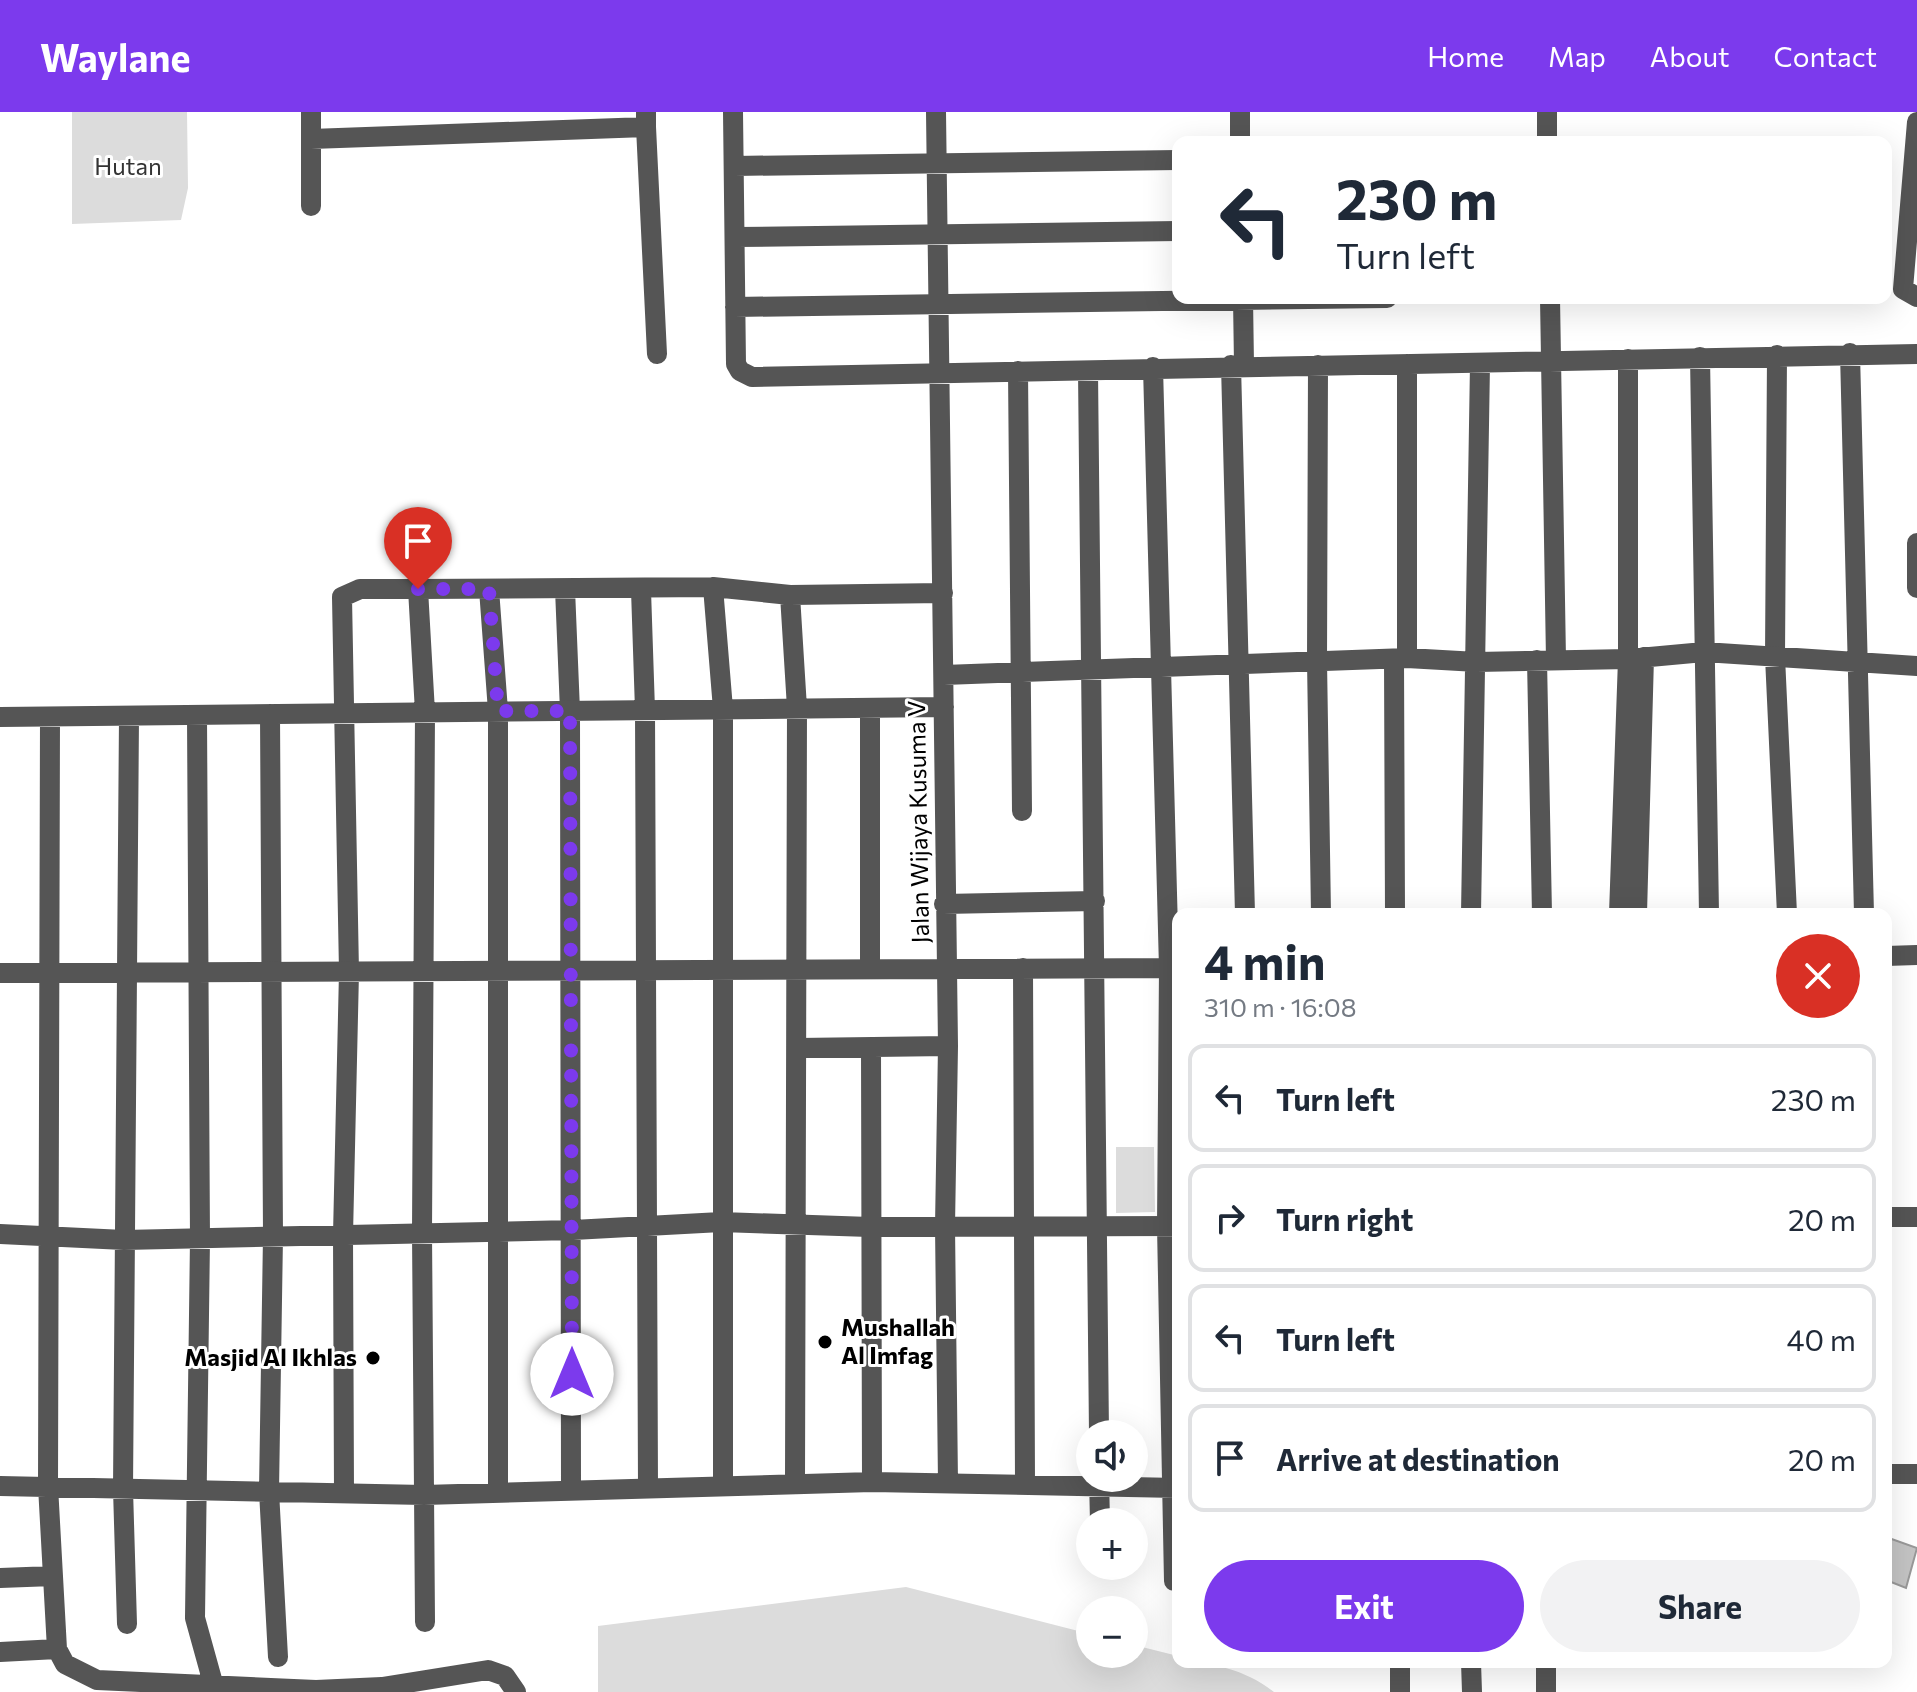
<!DOCTYPE html>
<meta charset="utf-8">
<style>
body{margin:0;font-family:Commissioner,sans-serif;background:#f2f2f3;color:#1f2937;height:100vh;display:flex;flex-direction:column;font-size:30px;white-space:nowrap}
*{box-sizing:border-box;margin:0}
p{font-size:26px;color:#747a83}
.icon{flex:none;width:44px;height:44px;fill:none;stroke:currentColor;stroke-width:2;stroke-linecap:round;stroke-linejoin:round}
.map{position:relative;flex:1;overflow:hidden}
.sheet{position:absolute;left:1172px;top:796px;width:720px;height:760px;display:flex;flex-direction:column;background:#fff;border-radius:16px;box-shadow:0 8px 32px #0002}
.sheet>*{flex:none}
.top-card{position:absolute;left:1172px;top:24px;width:720px;height:168px;border-radius:16px;box-shadow:0 8px 32px #0002;background:#fff;color:#1f2937;overflow:hidden}
.controls{position:absolute;left:1076px;top:1308px;display:grid;gap:16px}
.controls a{display:grid;place-items:center;width:72px;height:72px;border-radius:50%;background:#fff;box-shadow:0 8px 32px #0002;font-size:40px}
.pin{position:absolute;display:grid;place-items:center;width:68px;height:68px;color:#fff;margin:-82px -34px;border-radius:50% 50% 50% 0;rotate:-45deg;box-shadow:0 0 8px #0007}
.pin .icon{rotate:45deg}
.me{position:absolute;width:88px;margin:-44px;rotate:0deg;stroke-linejoin:round;filter:drop-shadow(0 0 6px #0008)}
.turn{display:flex;align-items:center;gap:28px;height:168px;padding:0 32px;font-size:36px}
.turn .icon{width:104px;height:104px;stroke-width:2.5}
.turn b{display:block;font-size:56px;line-height:68px}
.round{display:grid;place-items:center;flex:none;width:84px;height:84px;border-radius:42px;background:#f2f2f3}
.overview{display:flex;align-items:center;justify-content:space-between;height:136px;padding:0 32px}
h1{font-size:48px;font-weight:700;line-height:60px}
.primary-button{display:flex;gap:16px;margin-top:auto;padding:16px 32px}
.primary-button a{flex:1;height:92px;border-radius:48px;background:#7c3aed;color:#fff;font-size:32px;font-weight:700;line-height:92px;text-align:center}
.primary-button a+a{background:#f2f2f3;color:#1f2937}
ul{padding:0;list-style:none}
li{display:flex;align-items:center;gap:24px;height:108px;margin:0 16px 12px;padding:0 16px;border:4px solid #e0e1e3;border-radius:16px}
li div{flex:1}
li b{display:block;font-size:30px}
li em{font-style:normal}
header{display:flex;align-items:center;gap:48px;box-sizing:border-box;height:112px;padding:0 40px;background:#7c3aed;color:#fff}
header strong{font-size:38px}
nav{display:flex;gap:44px;margin-inline-start:auto;font-size:28px}
.map>svg:first-child{display:block}
.green{fill:#dcdcdc}
.building{fill:#c4c4c4;stroke:#999;stroke-width:2}
.lines{fill:none;stroke-linecap:round;stroke-linejoin:round}
.minor{stroke:#555;stroke-width:20}
.route{stroke:#7c3aed;stroke-width:14;stroke-dasharray:0 25.2}
.poi-dot{fill:#000;stroke:#fff;stroke-width:3}
.labels{text-anchor:middle;stroke-width:6;stroke-linejoin:round;paint-order:stroke}
.park-label{font-size:24px;fill:#333;stroke:#fff}
.street-label{font-size:24px;fill:#000;stroke:#fff}
.poi-label{font-size:24px;font-weight:bold;fill:#000;stroke:#fff;text-anchor:start}
</style>
<header>
<strong>Waylane</strong>
<nav><a>Home</a><a>Map</a><a>About</a><a>Contact</a></nav>
</header>
<div class="map">
<svg width="1917" height="1580" viewBox="0 0 1917 1580">
<rect width="100%" height="100%" fill="#fff"/>
<path class="green" d="M72,0h115l1,76 -7,32 -109,4z
M1116,1035h38l1,65 -39,1z
M906,1475l184,47v20h44v-9l44,11v6c35,0 68,8 96,30h-676v-66z"/>
<path class="building" d="M1886,1425l31,11 -11,40 -20,-8z"/>
<g class="lines">
<path class="minor" d="M311,0v27l335,-12v-15
M733,0l3,252 4,7 12,6 1165,-23
M936,0l12,934 -3,180 3,257
M1240,0v30
M1547,0v30
M1917,10l-14,167 14,8
M646,15l11,227
M311,27v67
M735,54l443,-6
M737,125l441,-6
M1243,186l1,67
M1550,186l6,362
M735,195l652,-9
M1850,241l14,561
M1777,243l-2,302 12,257
M1700,245l9,557
M1407,252v294
M1231,253l14,549
M1318,253l-1,296 4,253
M1153,255l16,601 -2,258 7,355
M1018,259l4,440
M1088,259l11,1063
M1917,431v45
M713,475l10,122v775
M418,477l7,123 -3,520 3,390
M489,477l9,122v781
M565,477l5,122 1,778
M641,478l4,120 3,777
M1394,547l1,255
M1537,548l5,254
M944,563l463,-17 70,4 151,-3 76,-7 213,14
M270,602l3,522 -4,255 9,166
M197,604l3,523 -5,379 18,65
M0,605l944,-10
M50,605l-2,769 9,163 8,15 32,16 219,10 66,-3 106,-17 17,6 11,16
M944,792l151,-3
M1471,802l9,-550
M1619,802l9,-255v-300
M1637,802l7,-257
M1886,844l31,-1
M870,856v-260
M1023,856l2,516
M0,861l1178,-5
M871,935l1,435
M798,936l150,-2
M1886,1105h31
M0,1122l124,6 449,-10 148,-8 149,5 308,-1
M1886,1362h31
M1099,1366l1,44
M795,1372l2,-776 -7,-113 153,-2
M0,1374l424,9 448,-13 306,6
M344,1381l-1,-258 6,-263 -7,-375 18,-8h58l295,-2 77,8
M0,1466l53,-2
M127,1512l-4,-135 6,-773
M0,1540l57,-3
M1471,1550l1,30
M1546,1550v30
M1400,1580v-30"/>
</g>
<g class="lines">
<path class="route" d="M418,477h71l9,122h72l2,663"/>
</g>
<g class="poi-dot">
<circle cx="825" cy="1230" r="8"/>
<circle cx="373" cy="1246" r="8"/>
</g>
<g class="labels">
<g class="park-label">
<text x="128" y="63">Hutan</text>
</g>
<g class="street-label">
<text transform="translate(919 710) rotate(-91)" y="8">Jalan Wijaya Kusuma V</text>
</g>
<g class="poi-label">
<text x="841" y="1224">Mushallah<tspan x="841" dy="28">Al Imfag</tspan></text>
<text x="357" y="1254" text-anchor="end">Masjid Al Ikhlas</text>
</g>
</g>
</svg>
<div class="controls">
<a><svg class="icon" aria-label="sound" viewBox="0 0 24 24"><path d="M4 9h4l5-4v14l-5-4H4zM17 9q2 3 0 6"/></svg></a>
<a>+</a>
<a>−</a>
</div>
<div class="pin" style="left:418px;top:477px;background:#d93025"><svg class="icon" aria-label="arrive" viewBox="0 0 24 24"><path d="M6 21V4h12l-3 4 3 4H6"/></svg></div>
<svg class="me" style="left:572px;top:1262px" viewBox="-20 -20 40 40"><circle r="19" fill="#fff"/><path d="M0-13L10 11 0 6-10 11z" fill="#7c3aed"/></svg>
<div class="top-card">
<div class="turn"><svg class="icon" aria-label="left" viewBox="0 0 24 24"><path d="M17 20v-9H6M10 6l-5 5 5 5"/></svg><div><b>230 m</b>Turn left</div></div>
</div>
<section class="sheet">
<div class="overview"><div><h1>4 min</h1><p>310 m · 16:08</p></div><a class="round" style="background:#d93025;color:#fff"><svg class="icon" aria-label="close" viewBox="0 0 24 24"><path d="M6 6l12 12M18 6L6 18"/></svg></a></div>
<ul>
<li><svg class="icon" aria-label="left" viewBox="0 0 24 24"><path d="M17 20v-9H6M10 6l-5 5 5 5"/></svg><div><b>Turn left</b></div><em>230 m</em></li>
<li><svg class="icon" aria-label="right" viewBox="0 0 24 24"><path d="M7 20v-9h11M14 6l5 5-5 5"/></svg><div><b>Turn right</b></div><em>20 m</em></li>
<li><svg class="icon" aria-label="left" viewBox="0 0 24 24"><path d="M17 20v-9H6M10 6l-5 5 5 5"/></svg><div><b>Turn left</b></div><em>40 m</em></li>
<li><svg class="icon" aria-label="arrive" viewBox="0 0 24 24"><path d="M6 21V4h12l-3 4 3 4H6"/></svg><div><b>Arrive at destination</b></div><em>20 m</em></li>
</ul>
<div class="primary-button"><a>Exit</a><a>Share</a></div>
</section>
</div>
